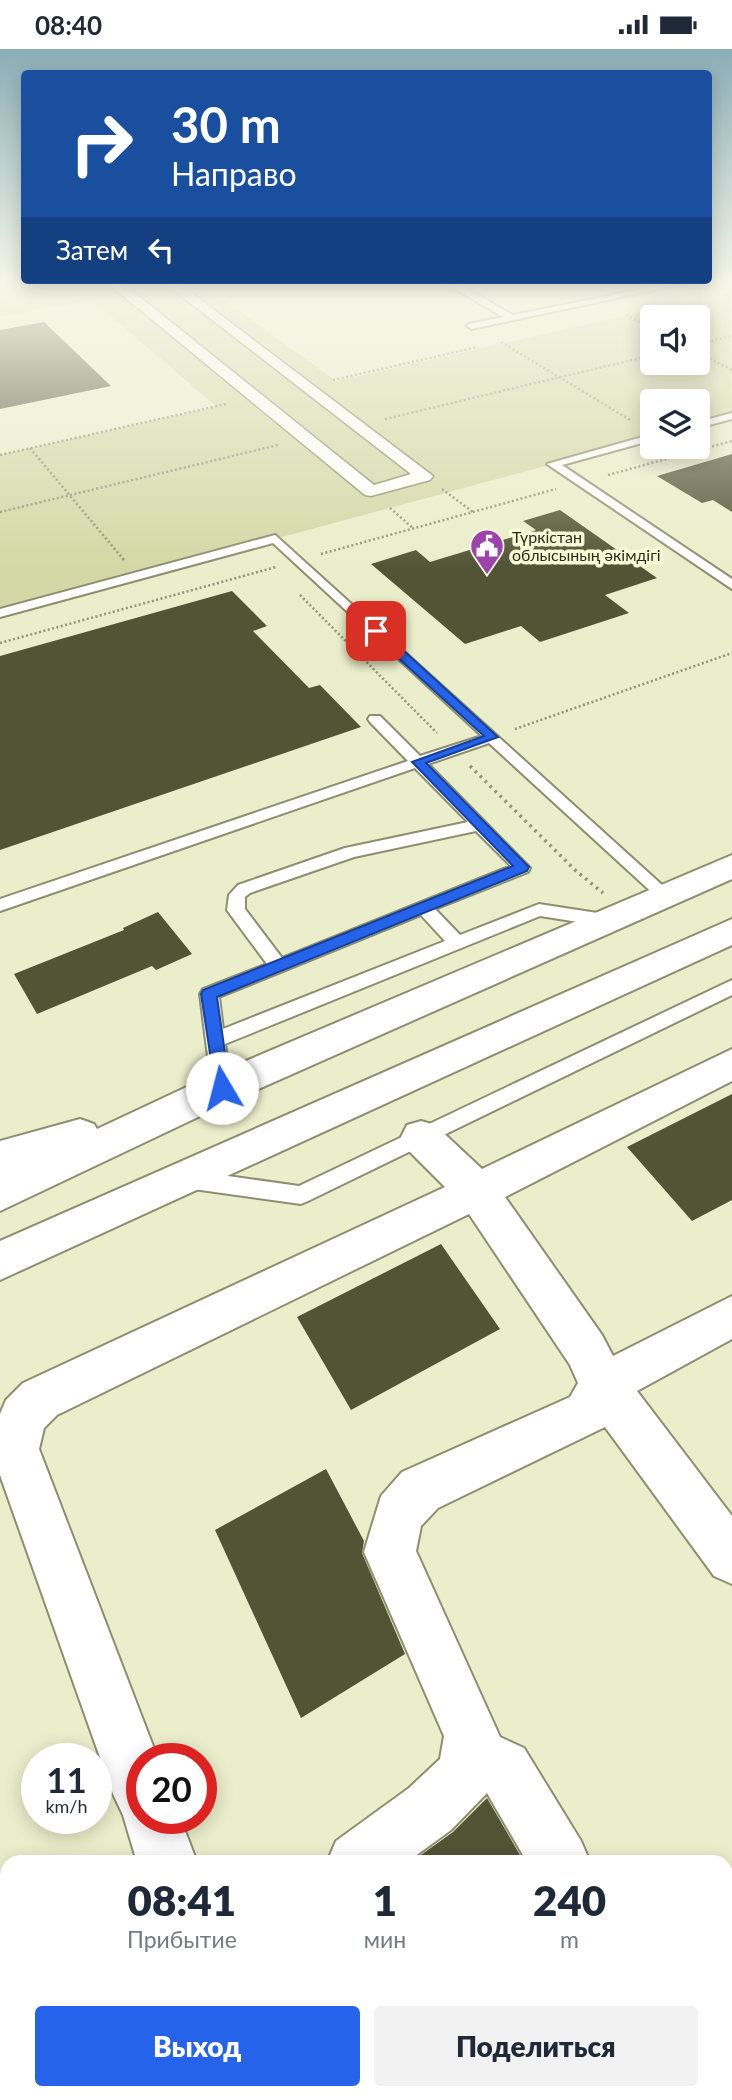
<!DOCTYPE html>
<html lang="ru">
<meta charset="utf-8">
<style>
body{margin:0;font-family:Lato,sans-serif;background:#f2f2f3;color:#1f2937;height:100vh;display:flex;flex-direction:column;font-size:26px;white-space:nowrap}
*{box-sizing:border-box;margin:0}
p{font-size:23px;color:#747a83}
.icon{flex:none;width:38px;height:38px;fill:none;stroke:currentColor;stroke-width:2;stroke-linecap:round;stroke-linejoin:round}
.map{position:relative;flex:1;overflow:hidden}
.drawer{position:absolute;left:0px;top:1806px;width:733px;height:245px;display:flex;flex-direction:column;background:#fff;border-radius:21px 21px 0 0;box-shadow:0 4px 18px #0003}
.drawer>*{flex:none}
.hud{position:absolute;left:21px;top:21px;width:691px;height:214px;border-radius:7px;box-shadow:0 4px 18px #0003;background:#1a4fa0;color:#fff;overflow:hidden}
.tools{position:absolute;left:640px;top:256px;display:grid;gap:14px}
.tools a{display:grid;place-items:center;width:70px;height:70px;border-radius:7px;background:#fff;box-shadow:0 4px 18px #0003;font-size:35px}
.speed{position:absolute;left:21px;top:1694px;display:flex;gap:14px;font-size:35px;font-weight:700;text-align:center}
.speed>*{display:grid;place-content:center;width:91px;height:91px;border-radius:50%;background:#fff;box-shadow:0 4px 18px #0003;line-height:1}
.speed small{font-size:18px;font-weight:400}
.speed .limit{border:10px solid #d22;background:#fff;color:#111}
.pin{position:absolute;display:grid;place-items:center;width:60px;height:60px;color:#fff;margin:-30px;border-radius:14px;box-shadow:0 4px 10px #0006}
.me{position:absolute;width:77px;margin:-38px;rotate:352deg;stroke-linejoin:round;filter:drop-shadow(0 0 5px #0008)}
.turn{display:flex;align-items:center;gap:24px;height:147px;padding:0 35px;font-size:32px}
.turn .icon{width:91px;height:91px;stroke-width:2.5}
.turn b{display:block;font-size:49px;line-height:60px}
.then{display:flex;align-items:center;height:66px;padding:0 35px;background:#0003;gap:14px;font-size:26px}
.eta{display:flex;justify-content:space-evenly;align-items:center;height:119px;text-align:center}
.eta b{font-size:42px;font-weight:800;line-height:49px}
.button{display:flex;gap:14px;margin-top:auto;padding:14px 35px}
.button a{flex:1;height:80px;border-radius:7px;background:#2563eb;color:#fff;font-size:28px;font-weight:800;line-height:80px;text-align:center}
.button a+a{background:#f2f2f3;color:#1f2937}
.status{display:flex;justify-content:space-between;align-items:center;height:49px;padding:0 35px;background:#fff;direction:ltr}
.status svg{height:19px;fill:currentColor}
.map>svg:first-child{display:block}
.green{fill:#d4d8a6;fill-rule:evenodd}
.building{fill:#525436}
.lines{fill:none;stroke-linecap:round;stroke-linejoin:round}
.service-casing{stroke:#8c8f6f;stroke-width:4}
.pedestrian-casing{stroke:#8c8f6f;stroke-width:3}
.minor-casing{stroke:#8c8f6f;stroke-width:4}
.tertiary-casing{stroke:#8c8f6f;stroke-width:4}
.path-far1{stroke:#91937a;stroke-width:2.5;stroke-dasharray:2 2.5;stroke-linecap:butt}
.path{stroke:#91937a;stroke-width:3.5;stroke-dasharray:2.5 4.5;stroke-linecap:butt}
.service{fill:#fff;fill-rule:evenodd}
.pedestrian{fill:#fff;fill-rule:evenodd}
.minor{fill:#fff;fill-rule:evenodd}
.tertiary{fill:#fff;fill-rule:evenodd}
.route{fill:#2563eb;stroke:#184099;stroke-width:2}
.labels{text-anchor:middle;stroke-width:7;stroke-linejoin:round;paint-order:stroke}
.far-poi-label{font-size:16px;fill:#2a2b1e;stroke:#f8fbd8;text-anchor:start}
</style>
<div class="status"><b>08:40</b><svg viewBox="0 0 49 12"><path d="M0 12V9h3v3zM5 12V6h3v6zM10 12V3h3v9zM15 12V0h3v12zM26 1h20v11H26zM47 4h2v5h-2z"/></svg></div>
<div class="map">
<svg width="732" height="2051" viewBox="0 0 732 2051">
<rect width="100%" height="100%" fill="#ebeecb"/>
<path class="green" d="M28,232h170l138,100 394,-89 2,124 -34,9v-24h-45v36l-653,176v-158l217,-48 -125,-107 -92,17v-31zM653,268h45v45h-45z"/>
<path class="building" d="M44,273l67,64 -111,23v-79z
M732,405v58l-19,-12 -11,3 -45,-27z
M560,461l97,68 -52,17 24,18 -89,29 -19,-16 -56,18 -94,-80 45,-14 14,12 106,-32 -13,-9z
M232,542l35,35 -14,5 56,57 11,-3 41,42 -361,123v-194z
M158,863l34,42 -36,16 -4,-4 -115,48 -23,-40 110,-44 -1,-2z
M732,1045v106l-40,21 -65,-74z
M441,1195l59,85 -149,81 -54,-93z
M326,1420l38,72 -2,12 43,101 -104,64 -86,-188z
M487,1749l37,64h-113l42,-30z"/>
<g class="lines">
<g class="service-casing">
<path id="service" d="M442,232h10l61,34 168,-34h15l-224,48 -5,-3 2,-2 34,-7z
M727,232h5v3l-4,-1z
M732,364v6l-34,9v-6z
M653,385v6l-91,25 170,114v10l-185,-125z
M275,486l397,359 -8,6 -6,-2 -169,-155 -61,21 102,104 -2,4 -93,37 25,26 79,-31 65,10 6,2 3,4 -3,4 -6,2 -64,-10 -315,128 7,44 -3,5 -7,3 -7,-3 -3,-5 -12,-94 3,-5 64,-25 -40,-54 2,-15 9,-10 107,-37 123,-26 -53,-54 -415,143v-12l408,-138 -38,-39 -2,-3 2,-3h10l40,40 62,-20 -209,-193 -273,74v-8zM476,782l35,35 -229,92 -37,-49v-12l5,-4 104,-36zM421,866l24,26 -222,88 -4,-32z
M732,931v15l-424,206 -7,3 -115,-16 -7,-3 -3,-6 3,-6 7,-3 113,16z
M107,2044h32l3,7h-34z"/>
</g>
<g class="pedestrian-casing">
<path id="pedestrian" d="M105,232h15l254,204 37,-11 -249,-193h14l257,195 -3,4 -59,16 -6,-1z"/>
</g>
<g class="minor-casing">
<path id="minor" d="M732,806v24l-496,220 -236,112v-70l80,-22 14,5 3,5 111,-52z
M732,870v26l-732,335v-39z
M732,1000v32l-227,116 97,138 11,21 119,-60v43l-95,52 95,125v68l-18,-8 -109,-149 -167,81 -17,18 -5,25 84,186 24,11 57,93 9,21h-63l-40,-69 -36,37 -44,32h-80l9,-21 73,-53 31,-29 4,-23 -80,-184 17,-56 21,-24 168,-75 8,-14 -8,-18 -101,-151 -412,201 -13,13 -5,21 119,310h-16v59h38l17,44h-60l-14,-47 -10,-21 -113,-319v-61l6,-14 17,-17 422,-196 -38,-38 -6,-12 6,-12 14,-4 14,4 47,44z
M732,1909v66l-6,3v-66z
M219,2044h66l2,7h-66z
M639,2044h67l3,7h-67z"/>
</g>
<g class="tertiary-casing">
<path id="tertiary" d="M0,1884l7,3v84l-7,-3z
M7,2042v2h65l2,7h-66z"/>
</g>
<path class="path-far1" d="M626,266l27,14
M501,293l131,79
M698,295l34,-8
M698,303l34,18
M333,331l145,-33
M385,370l268,-64
M30,399l94,112
M0,406l226,-51
M608,426l124,-34
M442,440l31,23
M390,459l24,21
M0,463l278,-67
M321,505l235,-65
M300,546l137,138
M0,594l276,-76
M515,680l217,-76"/>
<path class="path" d="M470,717l105,104 28,23"/>
<use href="#service" class="service"/>
<use href="#pedestrian" class="pedestrian"/>
<use href="#minor" class="minor"/>
<use href="#tertiary" class="tertiary"/>
</g>
<linearGradient id="sky" x2="0" y2="1"><stop stop-color="#8badb6"/><stop offset="0.45" stop-color="#f6f7e8"/><stop offset="1" stop-color="#f6f7e8" stop-opacity="0"/></linearGradient>
<rect width="732" height="519" fill="url(#sky)"/>
<path class="route" d="M372,580h8l118,108 -72,26 103,104 -2,4 -310,126 13,91 -8,7 -6,-2 -15,-99 2,-4 310,-124 -101,-104 72,-26 -112,-102z"/>
<defs>
<g id="civic-pin" transform="scale(1.75)"><path d="M0 17L-7.5 6A9.5 9.5 0 1 1 7.5 6Z" fill="#9d43ae" stroke="#f8fbd8"/><path d="M-.6-6.5H3V-4.5H.6V-3L4-1V1h2V6H-6V1h2V-1L-.6-3ZM-1.2 2.5V6h2.4V2.5Z" fill="#fff"/></g>
</defs>
<g fill-rule="evenodd">
<use href="#civic-pin" x="487" y="497"/>
</g>
<g class="labels">
<g class="far-poi-label">
<text x="512" y="494">Түркістан<tspan x="512" dy="18">облысының әкімдігі</tspan></text>
</g>
</g>
</svg>
<div class="tools">
<a><svg class="icon" aria-label="sound" viewBox="0 0 24 24"><path d="M4 9h4l5-4v14l-5-4H4zM17 9q2 3 0 6"/></svg></a>
<a><svg class="icon" aria-label="layers" viewBox="0 0 24 24"><path d="M12 4l9 5-9 5-9-5zM3 14l9 5 9-5"/></svg></a>
</div>
<div class="speed"><div>11<small>km/h</small></div><div class="limit">20</div></div>
<div class="pin" style="left:376px;top:582px;background:#d93025"><svg class="icon" aria-label="arrive" viewBox="0 0 24 24"><path d="M6 21V4h12l-3 4 3 4H6"/></svg></div>
<svg class="me" style="left:222px;top:1039px" viewBox="-20 -20 40 40"><circle r="19" fill="#fff"/><path d="M0-13L10 11 0 6-10 11z" fill="#2563eb"/></svg>
<div class="hud">
<div class="turn"><svg class="icon" aria-label="right" viewBox="0 0 24 24"><path d="M7 20v-9h11M14 6l5 5-5 5"/></svg><div><b>30 m</b>Направо</div></div>
<div class="then">Затем<svg class="icon" aria-label="left" viewBox="0 0 24 24"><path d="M17 20v-9H6M10 6l-5 5 5 5"/></svg></div>
</div>
<section class="drawer">
<div class="eta">
<div><b>08:41</b><p>Прибытие</p></div>
<div><b>1</b><p>мин</p></div>
<div><b>240</b><p>m</p></div>
</div>
<div class="button"><a>Выход</a><a>Поделиться</a></div>
</section>
</div>
